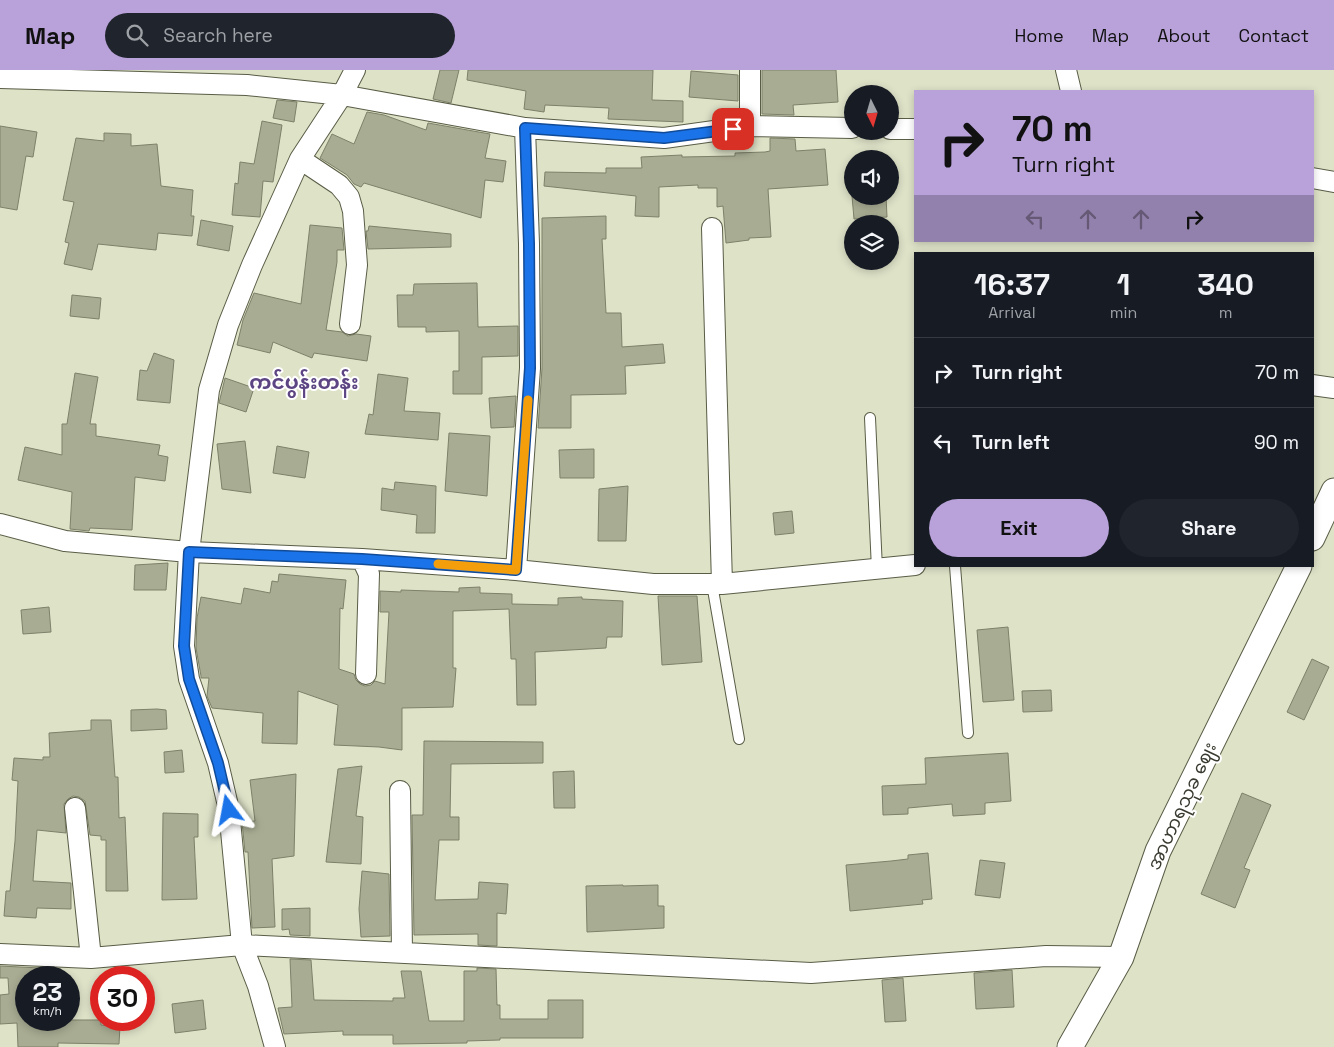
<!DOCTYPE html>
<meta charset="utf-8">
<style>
body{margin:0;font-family:"Space Grotesk","Noto Sans Myanmar",sans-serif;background:#20242c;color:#f1f3f6;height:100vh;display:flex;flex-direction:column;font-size:19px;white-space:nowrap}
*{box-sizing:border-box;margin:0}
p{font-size:16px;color:#9ea1a6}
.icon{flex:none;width:28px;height:28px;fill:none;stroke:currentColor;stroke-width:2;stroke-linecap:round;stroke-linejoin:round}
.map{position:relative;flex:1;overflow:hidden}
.sheet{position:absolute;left:914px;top:182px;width:400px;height:315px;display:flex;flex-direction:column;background:#171b24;border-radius:0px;box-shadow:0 2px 8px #0003}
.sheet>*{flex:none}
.hud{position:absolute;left:914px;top:20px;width:400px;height:152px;border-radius:0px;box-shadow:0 2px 8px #0003;background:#b8a2d9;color:#111;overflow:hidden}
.needle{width:32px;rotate:175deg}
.buttons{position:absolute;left:844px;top:15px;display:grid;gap:10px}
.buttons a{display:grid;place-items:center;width:55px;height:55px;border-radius:50%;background:#171b24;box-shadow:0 2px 8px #0003;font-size:25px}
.speed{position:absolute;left:15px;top:896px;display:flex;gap:10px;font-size:25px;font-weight:700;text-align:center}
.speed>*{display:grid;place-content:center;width:65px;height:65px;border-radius:50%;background:#171b24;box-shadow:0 2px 8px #0003;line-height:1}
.speed small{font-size:12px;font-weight:400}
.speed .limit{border:8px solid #d22;background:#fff;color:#111}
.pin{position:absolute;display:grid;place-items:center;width:42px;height:42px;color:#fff;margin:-21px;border-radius:10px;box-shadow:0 2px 8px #0006}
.me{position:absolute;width:55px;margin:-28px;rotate:347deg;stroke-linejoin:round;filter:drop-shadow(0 0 4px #0008)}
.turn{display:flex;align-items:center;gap:18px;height:105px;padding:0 15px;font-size:22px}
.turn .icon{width:65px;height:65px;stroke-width:2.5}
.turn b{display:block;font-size:35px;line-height:42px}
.lanes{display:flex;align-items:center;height:48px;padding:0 15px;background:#0003;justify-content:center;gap:25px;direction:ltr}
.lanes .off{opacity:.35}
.eta{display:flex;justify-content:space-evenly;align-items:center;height:85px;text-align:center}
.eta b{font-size:30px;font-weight:600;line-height:35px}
.button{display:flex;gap:10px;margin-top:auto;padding:10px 15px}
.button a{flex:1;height:58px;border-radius:30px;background:#b8a2d9;color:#111;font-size:20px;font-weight:600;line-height:58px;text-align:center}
.button a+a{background:#20242c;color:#f1f3f6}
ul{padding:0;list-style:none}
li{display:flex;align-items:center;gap:15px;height:70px;padding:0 15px;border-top:1px solid #363941}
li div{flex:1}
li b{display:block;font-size:19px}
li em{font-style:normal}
header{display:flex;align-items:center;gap:30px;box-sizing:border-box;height:70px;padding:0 25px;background:#b8a2d9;color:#111}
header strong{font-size:24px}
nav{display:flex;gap:28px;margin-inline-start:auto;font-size:18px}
.search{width:350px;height:45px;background:#20242c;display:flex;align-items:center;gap:12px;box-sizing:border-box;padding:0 18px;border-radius:28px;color:#9ea1a6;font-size:19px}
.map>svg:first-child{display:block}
.building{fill:#a8ac92;stroke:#7e8169}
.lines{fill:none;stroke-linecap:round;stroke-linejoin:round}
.service-casing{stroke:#595d46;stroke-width:12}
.minor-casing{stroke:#595d46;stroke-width:22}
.tertiary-casing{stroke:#595d46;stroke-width:27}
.service{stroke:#fff;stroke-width:10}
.minor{stroke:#fff;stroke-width:20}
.tertiary{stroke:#fff;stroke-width:25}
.route-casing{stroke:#114b97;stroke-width:12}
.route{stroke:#1a73e8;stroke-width:9}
.slow{stroke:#f59e0b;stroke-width:9}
.labels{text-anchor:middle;stroke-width:4;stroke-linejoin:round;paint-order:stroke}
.street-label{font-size:18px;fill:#393b30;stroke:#fff}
.quarter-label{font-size:20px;font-weight:bold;fill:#5c4582;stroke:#fff}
</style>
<header>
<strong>Map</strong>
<div class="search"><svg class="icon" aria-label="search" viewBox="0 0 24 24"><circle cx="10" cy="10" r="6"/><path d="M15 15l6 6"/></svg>Search here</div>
<nav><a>Home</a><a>Map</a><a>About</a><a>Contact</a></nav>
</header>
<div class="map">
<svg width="1334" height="977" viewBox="0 0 1334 977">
<rect width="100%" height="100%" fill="#dee2c7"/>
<path class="building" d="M440,0h19l-8,33 -18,-4z
M468,0h185l-1,30 31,1v21l-75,-3 1,-11 -64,-3 -1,7 -20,-3 2,-18 -59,-11z
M762,0h74l2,32 -45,3 1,10 -32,-1z
M691,1l47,4v26l-49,-4z
M277,30l20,2 -3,20 -21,-4z
M367,42l17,3 42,15 2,-7 62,11 -5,24 21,3 -3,21 -18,-2 -4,38 -117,-35 -3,4 -7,-3 -7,-9 -27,-17 12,-24 22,10z
M262,51l20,4 -9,57 -10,-1 -3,36 -28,-2 3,-32 3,1 2,-22 14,2z
M0,56l37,6 -4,25 -7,-1 -9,54 -17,-3z
M104,63l27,1v12l26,-2 4,42 32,4 -2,26h3l-2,20 -34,-3 -2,17 -58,-6 -6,26 -28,-6 5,-21 -4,-1 9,-40 -11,-2 13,-62 28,3z
M770,68l25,1 1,12 29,-2 3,36 -60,4 3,48 -22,1v2l-23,3 -3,-37 -6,1v-19h-19v-3l-39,2v30l-24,-1 1,-20 -92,-10 1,-14 61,1v-5h36l-1,-11 41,-2v2l53,-1v-3l30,-1 5,-1z
M852,126h34l1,21 -33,2z
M606,146v23h-4l4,74h15l1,34 41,-3 2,19 -40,3 1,28 -55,1v33h-33l4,-60v-150z
M201,150l32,6 -4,25 -32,-6z
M310,155l32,3 2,22h-7v12l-11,68 16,2 6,4 8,-2 15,2 -4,25 -53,-8 -2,5 -39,-16 -3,11 -33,-8 6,-25 11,-27 47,11z
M369,156l82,8v13l-83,2 -2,-18h2z
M477,213l1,44 40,-1v30l-36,1v37h-29v-23h6v-40l-33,1v-5h-28l-1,-32h16l1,-11z
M72,225l29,3 -2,21 -29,-3z
M154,283l20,7 -4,43 -33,-3 3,-30 7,1z
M75,303l23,4 -8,47h6v12l64,9 -2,10 10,2 -3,24 -30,-4 -3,53 -42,-2 -1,3 -19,-2 2,-37 -54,-12 7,-33 37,8v-31h5z
M378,304l30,4 -4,33 36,2 -2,27 -73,-6 4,-20 4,1z
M225,308l29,10 -8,24 -27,-9z
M516,326l-2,31 -23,1 -2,-30z
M449,363l41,3 -3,60 -42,-5z
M245,371l6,52 -29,-4 -5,-45z
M277,376l32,6 -4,26 -32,-5z
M594,379v29h-34l-1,-28z
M395,412l41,4 -1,47h-19l1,-18 -36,-5 1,-22 12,2z
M628,416l-2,55h-28l1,-52z
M792,441l2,22 -19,2 -2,-22z
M168,493l-2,27h-32l1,-25z
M279,504l67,6 -3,29 -3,-1 -1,61 15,5 2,6 4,4 5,2 6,-1 4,-4 10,3 4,-72h-9v-21l21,1v-2l58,2v-4l21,-1v6l32,1v10l46,1v-7l24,-1v2l41,2 -1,36h-15l-1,11 -71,4 1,53h-19l-1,-46h-5l-2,-50 -56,2v57h3l-3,39 -51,1v42l-23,-3 -45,-2 4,-40 -40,-14 -1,53 -35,-1 1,-30 -51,-5 -5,-12 2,-18h-8v-2l-5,-28 1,-30 4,-21 40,7 3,-16 26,5 2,-12 6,1z
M658,526h39l5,66 -40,3z
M49,537l2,25 -28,2 -2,-24z
M1008,557l6,73 -31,2 -6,-72z
M1312,589l17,8 -25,53 -17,-8z
M1051,620l1,21 -29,1 -1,-21z
M157,639l9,1 1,19 -36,2v-21z
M91,650h20l4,57h3l1,41 6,-1 3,74h-22v-51h-5v-4l-11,-1 -5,-34 -6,-4 -6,-1 -5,3 -4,5 2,29 -29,-3 -4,51 38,2v26l-34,-1 -1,10 -32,-2 2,-25h4l5,-50 3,-60 -6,-1 2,-22 29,2v-3h7l-1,-24 42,-3z
M424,671l119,1v21l-92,1 -1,53h9v23h-20l-4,60 43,-1 1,-17 29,2 -2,30 -9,-1v33l-19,-1v-11l-64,1 -2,-120h11z
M182,680l2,22 -19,1 -1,-21z
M1008,683l3,48 -26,2v11l-32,2 -1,-12 -44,4v6l-25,1 -1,-29 44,-2 -1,-26z
M362,696l-6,50 7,1 -2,47 -35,-2 12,-93z
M574,701l1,37h-21l-1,-36z
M296,704l-2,82 -22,3 3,68 -23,1 -4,-76h-3l-3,-30 13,-1 -5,-41z
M1242,723l29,12 -27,63 6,2 -15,38 -34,-14z
M163,743l35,1v23h-4l3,62 -35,1z
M928,783l4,46 -10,1 1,4 -73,7 -4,-46 45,-4 17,-2v-4z
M980,790l25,3 -5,35 -25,-3z
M362,801l27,3 1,62 -29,1 -2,-28z
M623,815v1l35,-1v21h6v22l-77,4 -1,-46z
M310,838v28l-20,-1 -1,-6 -7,1v-21z
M290,889l21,1 3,40 79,1v-3h12l-4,-27h20l8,50h35v-50h13v-3l19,1 1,36h3v14h48v-19h35v38h-83v2l-33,1v2l-74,1v-9h-50v-4l-59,3 -6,-26 14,-1z
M0,896l61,3v9h-35v42h75v5l19,1 -1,18 -61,-1v4h-40l-1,-24 -17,1v-29l9,-1 -1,-16h-8z
M1012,900l2,37 -38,2 -2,-36z
M903,908l3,43 -21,1 -3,-42z
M203,930l3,29 -31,4 -3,-29z"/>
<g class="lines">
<g class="service-casing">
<path id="service" d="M870,348l7,151
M955,496l13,167
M712,514l27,155"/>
</g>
<g class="minor-casing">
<path id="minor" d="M1066,0l5,21
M0,8l247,7 95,10 183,33 139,10 86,-12 102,2
M750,56v-56
M890,59h25
M300,89l39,26 10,12 4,14 4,54 -7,59
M1312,108l22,4
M712,158l10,356
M1312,315l22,3
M0,454l65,17 124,11 173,7 154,11 137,14h69l193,-19
M362,489l7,15 -3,100
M516,500l14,-202 -1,-124 -4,-116
M400,721l2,162
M75,738l16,150
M0,884l91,4 151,-13 569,28 235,-17 75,1
M275,977l-17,-61 -16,-41 -13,-135 -11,-47 -29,-84 -5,-33 5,-94 20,-162 19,-65 24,-60 48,-106 42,-64 13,-25"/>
</g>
<g class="tertiary-casing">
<path id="tertiary" d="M1312,468l22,-47
M1070,977l51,-90 37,-106 141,-285"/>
</g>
<use href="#service" class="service"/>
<use href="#minor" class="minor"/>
<use href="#tertiary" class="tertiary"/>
</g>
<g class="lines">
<g class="route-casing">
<path id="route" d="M229,740l-11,-47 -29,-84 -5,-33 5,-94 173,7 154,11 14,-202 -1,-124 -4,-116 139,10 69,-9"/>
</g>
<use href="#route" class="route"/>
<path class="slow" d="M438,494l78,6 12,-170"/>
</g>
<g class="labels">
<g class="street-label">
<text transform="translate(1182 736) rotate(-65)" y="6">အာဟာရသုခ ဈေး</text>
</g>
<g class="quarter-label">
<text x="304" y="319">ကင်ပွန်းတန်း</text>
</g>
</g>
</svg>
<div class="buttons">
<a><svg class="needle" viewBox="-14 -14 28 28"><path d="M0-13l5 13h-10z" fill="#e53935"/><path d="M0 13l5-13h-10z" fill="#9ea1a6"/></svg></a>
<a><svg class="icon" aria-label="sound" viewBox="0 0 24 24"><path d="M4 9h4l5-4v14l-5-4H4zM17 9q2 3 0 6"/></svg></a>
<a><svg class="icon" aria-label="layers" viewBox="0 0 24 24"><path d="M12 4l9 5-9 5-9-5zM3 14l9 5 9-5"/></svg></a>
</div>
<div class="speed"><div>23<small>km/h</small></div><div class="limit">30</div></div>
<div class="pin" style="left:733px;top:59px;background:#d93025"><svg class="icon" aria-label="arrive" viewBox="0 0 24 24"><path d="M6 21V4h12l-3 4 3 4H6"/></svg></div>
<svg class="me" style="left:229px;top:740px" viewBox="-20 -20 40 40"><path d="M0-17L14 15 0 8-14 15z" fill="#1a73e8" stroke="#fff" stroke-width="4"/></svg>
<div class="hud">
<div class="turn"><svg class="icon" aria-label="right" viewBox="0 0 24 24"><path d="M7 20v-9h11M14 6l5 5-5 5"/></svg><div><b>70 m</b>Turn right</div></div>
<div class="lanes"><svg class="icon off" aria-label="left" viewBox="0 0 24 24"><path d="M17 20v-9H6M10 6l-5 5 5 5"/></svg><svg class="icon off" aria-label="ahead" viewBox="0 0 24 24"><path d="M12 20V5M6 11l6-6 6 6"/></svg><svg class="icon off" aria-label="ahead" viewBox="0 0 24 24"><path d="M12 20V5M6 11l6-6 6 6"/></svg><svg class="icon" aria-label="right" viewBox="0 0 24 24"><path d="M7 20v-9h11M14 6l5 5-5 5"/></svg></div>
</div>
<section class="sheet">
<div class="eta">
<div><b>16:37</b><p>Arrival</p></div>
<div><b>1</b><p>min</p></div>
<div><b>340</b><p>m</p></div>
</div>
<ul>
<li><svg class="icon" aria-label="right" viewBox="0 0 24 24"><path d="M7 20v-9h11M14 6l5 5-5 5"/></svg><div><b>Turn right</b></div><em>70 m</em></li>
<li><svg class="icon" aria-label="left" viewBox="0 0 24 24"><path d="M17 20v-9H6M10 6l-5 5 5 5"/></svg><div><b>Turn left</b></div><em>90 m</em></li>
</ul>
<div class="button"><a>Exit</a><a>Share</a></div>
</section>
</div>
